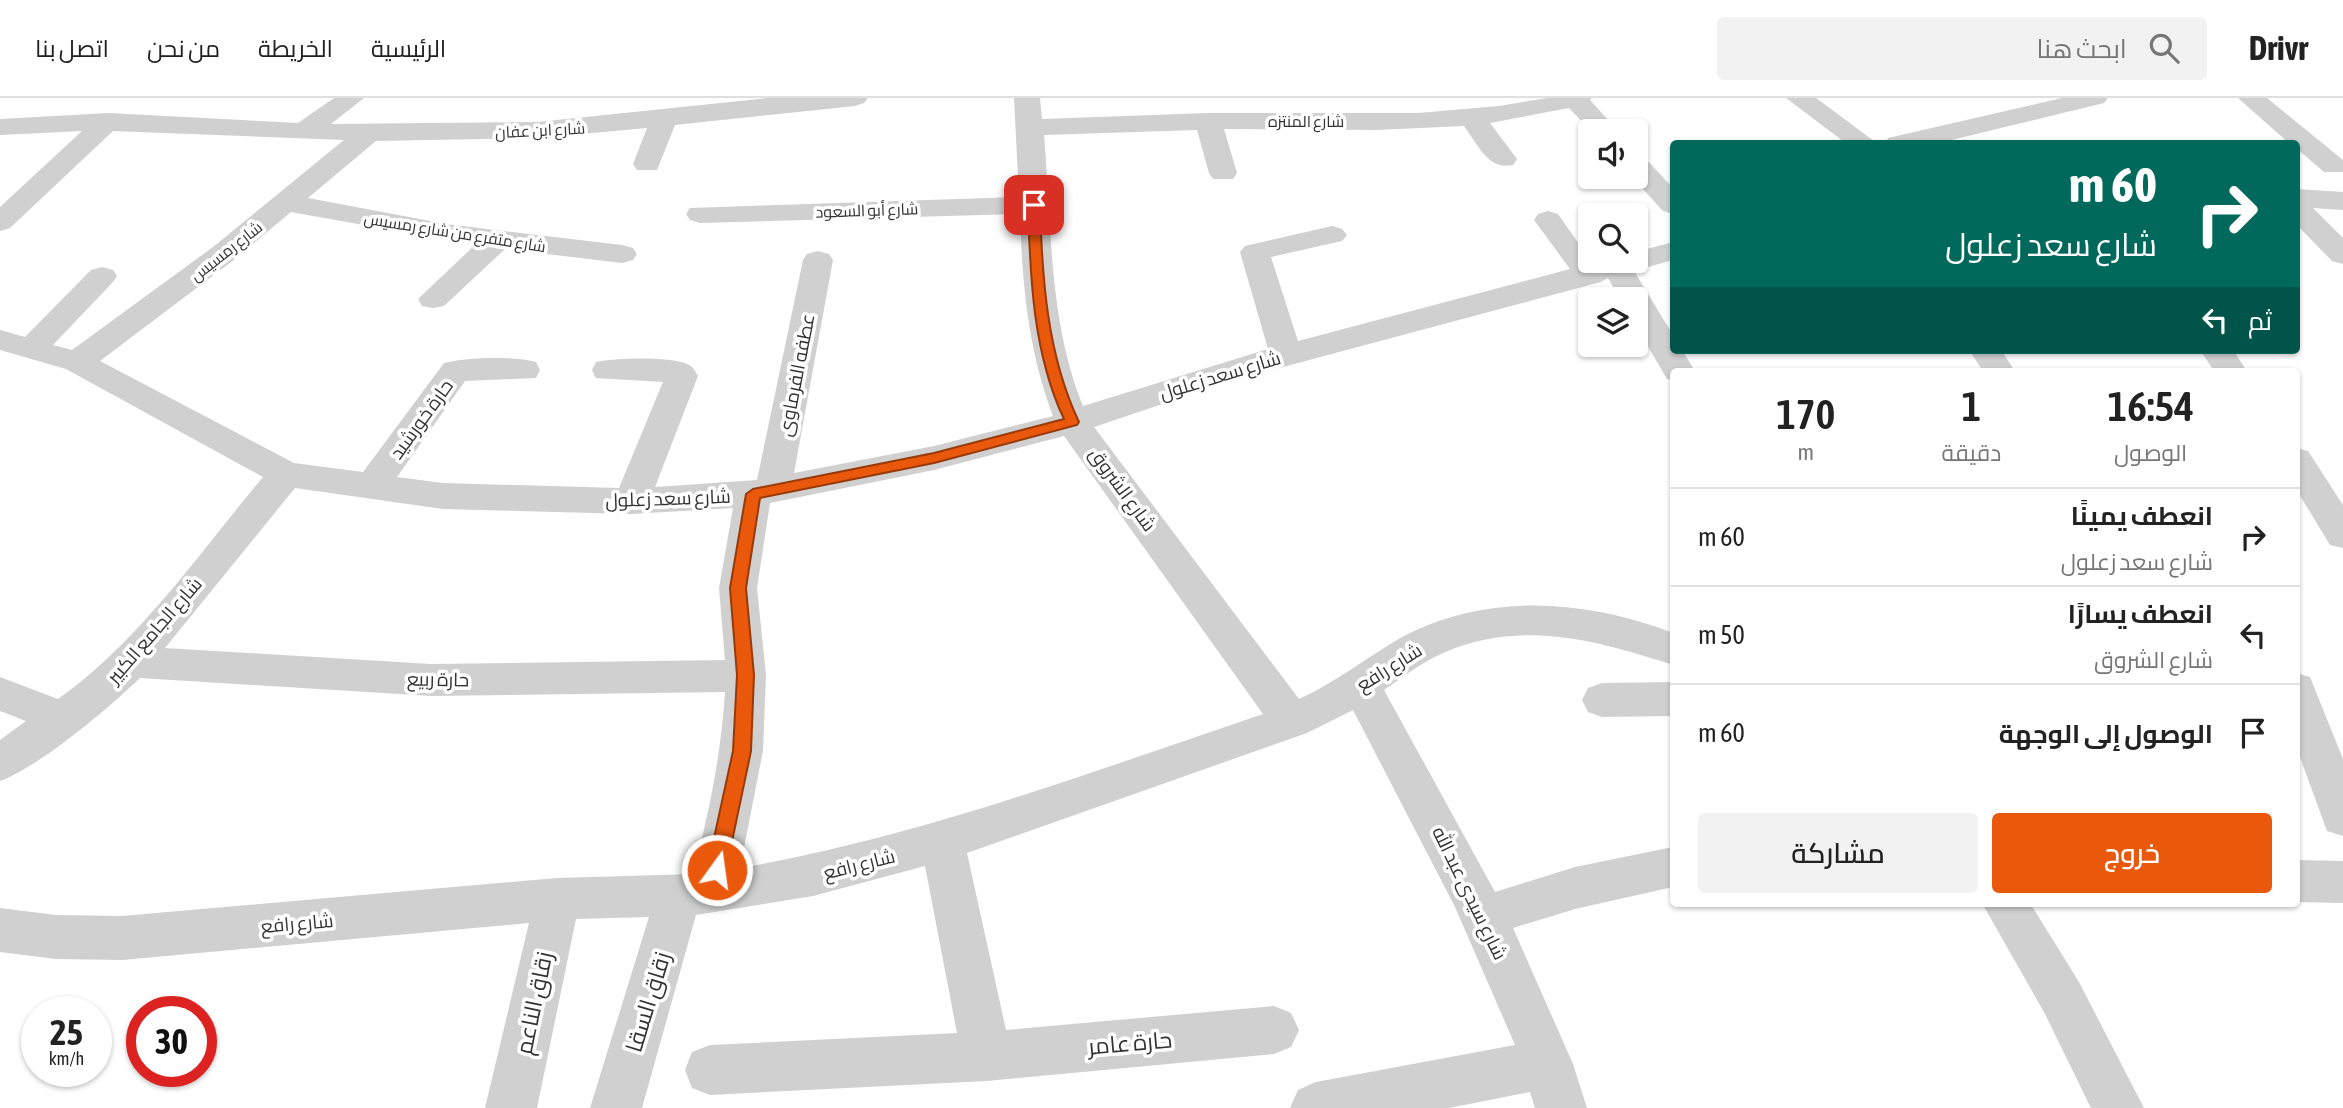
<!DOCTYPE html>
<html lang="ar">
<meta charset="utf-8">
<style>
body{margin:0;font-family:"Asap Condensed",Cairo,sans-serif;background:#f2f2f2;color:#222;direction:rtl;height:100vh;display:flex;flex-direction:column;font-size:26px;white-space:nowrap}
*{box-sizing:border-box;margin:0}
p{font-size:23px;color:#767676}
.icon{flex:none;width:38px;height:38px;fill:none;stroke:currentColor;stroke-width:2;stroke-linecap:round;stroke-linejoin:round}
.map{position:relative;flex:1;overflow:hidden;direction:ltr}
.details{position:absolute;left:1670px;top:270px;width:630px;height:539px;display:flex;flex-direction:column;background:#fff;border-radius:7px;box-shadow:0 2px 5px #0004;direction:rtl}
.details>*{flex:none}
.guide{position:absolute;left:1670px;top:42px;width:630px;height:214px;border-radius:7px;box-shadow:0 2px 5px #0004;direction:rtl;background:#00695c;color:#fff;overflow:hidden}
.tools{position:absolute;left:1578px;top:21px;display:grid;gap:14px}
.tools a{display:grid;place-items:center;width:70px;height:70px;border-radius:7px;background:#fff;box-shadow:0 2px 5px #0004;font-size:35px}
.speed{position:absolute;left:21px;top:898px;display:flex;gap:14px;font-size:35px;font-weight:700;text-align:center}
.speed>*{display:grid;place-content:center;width:91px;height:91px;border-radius:50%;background:#fff;box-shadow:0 2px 5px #0004;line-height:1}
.speed small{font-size:18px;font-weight:400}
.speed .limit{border:10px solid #d22;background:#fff;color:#111}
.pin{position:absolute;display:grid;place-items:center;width:60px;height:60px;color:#fff;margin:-30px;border-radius:14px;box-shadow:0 4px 10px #0006}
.me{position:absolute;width:77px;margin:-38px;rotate:14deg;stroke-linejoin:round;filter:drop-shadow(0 0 5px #0008)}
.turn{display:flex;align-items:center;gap:24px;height:147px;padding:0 28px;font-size:32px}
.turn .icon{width:91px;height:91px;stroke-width:2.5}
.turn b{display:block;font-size:49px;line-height:60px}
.then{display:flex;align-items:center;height:66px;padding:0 28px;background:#0003;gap:14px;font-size:26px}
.eta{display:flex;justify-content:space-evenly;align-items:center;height:119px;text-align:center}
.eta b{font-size:42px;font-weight:600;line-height:49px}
.button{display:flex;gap:14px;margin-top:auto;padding:14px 28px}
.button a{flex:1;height:80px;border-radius:7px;background:#ea580c;color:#fff;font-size:28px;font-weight:600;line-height:80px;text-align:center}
.button a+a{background:#f2f2f2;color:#222}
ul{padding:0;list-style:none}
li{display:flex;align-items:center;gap:21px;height:98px;padding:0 28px;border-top:2px solid #e0e0e0}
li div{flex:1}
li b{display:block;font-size:26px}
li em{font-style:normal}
header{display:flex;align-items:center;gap:42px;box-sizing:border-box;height:98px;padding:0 35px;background:#fff;border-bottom:2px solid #e0e0e0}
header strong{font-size:33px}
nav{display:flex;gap:38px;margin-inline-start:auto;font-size:24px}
.search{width:490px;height:63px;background:#f2f2f2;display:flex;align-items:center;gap:18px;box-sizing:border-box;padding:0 24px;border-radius:7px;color:#767676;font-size:26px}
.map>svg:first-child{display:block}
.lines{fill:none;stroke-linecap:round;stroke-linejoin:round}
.minor{fill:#d0d0d0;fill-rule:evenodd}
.route{fill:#ea580c;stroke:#983908;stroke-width:2}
.labels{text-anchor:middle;stroke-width:7;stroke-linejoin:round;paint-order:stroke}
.far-street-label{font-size:16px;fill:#333;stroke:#fff}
.street-label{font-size:19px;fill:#333;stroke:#fff}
.near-street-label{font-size:23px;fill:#333;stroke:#fff}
</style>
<header>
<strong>Drivr</strong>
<div class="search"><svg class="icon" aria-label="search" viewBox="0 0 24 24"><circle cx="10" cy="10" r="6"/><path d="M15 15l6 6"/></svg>ابحث هنا</div>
<nav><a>الرئيسية</a><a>الخريطة</a><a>من نحن</a><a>اتصل بنا</a></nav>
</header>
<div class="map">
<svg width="2343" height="1010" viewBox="0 0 2343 1010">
<rect width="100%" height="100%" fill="#fff"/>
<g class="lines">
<path class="minor" d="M334,0h30l-33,26 206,-2 231,-24h100l-4,5 -9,3 -180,19 -18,45h-20l-4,-6 14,-36 -110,10 -161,3 -68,57 138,26 176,21 11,3 4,6 -4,6 -11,3 -117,-14 -61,57 -11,2 -11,-2 -4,-7 57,-54 -184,-33 -56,47 -135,102 194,102 69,9 81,-109c26,-6 66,-7 92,-1l4,8 -4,8 -71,3 -68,96 46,6 176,5 44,-106 -67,-4 -4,-8 4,-8c19,-4 73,-6 91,2 6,2 8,7 11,12l-43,111 102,-7 46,-220 4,-6 11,-3 11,3 4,6 -39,213 140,-27 119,-30c-25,-66 -31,-133 -33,-202l-320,9 -10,-3 -4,-6 4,-6 329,-11 -5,-99h26l2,21 166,-6h210l81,-7 48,-8h45l-2,2 28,31h-27l-22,-23 -79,15 27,36 -4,6c-25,6 -36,-22 -49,-39l-87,4 -153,-1 13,44 -4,6h-20l-4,-6 -12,-43 -153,5c8,92 4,184 39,271l185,-57 -28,-97 5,-6 87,-20 10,3 5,6 -5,6 -71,16 27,84 272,-72 -36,-49 4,-6 10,-3 10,3 33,47 4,2 41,-2v-9l37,-10v18l-39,11 39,64v15h9l13,21h-22v9l-6,-1 -31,-53v-27h-16l-12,-21 -7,4 -370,99 -137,46 205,272c38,-17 69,-43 105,-63 84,-44 183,-36 269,-3v32c-77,-25 -152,-46 -230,-12 -21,9 -40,24 -59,37l111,202 80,-25 98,-20v40l-98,22 -62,19 60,136 14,44h-52l-5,-16 -81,16h-159l8,-18 18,-8 199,-37 -60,-138 -102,-197 -46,23 -340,120 39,177 268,-24 17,7 8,17 -8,17 -17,7 -287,27 -277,14 -18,-7 -7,-18 7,-18 18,-7 247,-12 -32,-167 -112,30 -117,19 -54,193h-52l59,-191 -73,2 -39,189h-52l44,-185 -407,37 -66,-1 -56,-7v-44l56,7 66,1 435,-38 136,-4c16,-61 28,-119 32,-182l-294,4 -291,-18c-31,30 -101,89 -140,103v-41l26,-19 -26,-10v-34l58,22c81,-57 142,-147 205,-222l-197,-108 -66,-19v-20l25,7 66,-67 11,-3 11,3 4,6 -4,6 -60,63 19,5 141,-103 131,-107 -231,-9 -103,97 -10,3v-24l82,-76 -82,4v-16l109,-6 189,10zM1064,338l199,278c-172,58 -343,123 -523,154l23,-117 3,-76 -9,-87 13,-85 164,-33zM295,390l148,21 188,5 102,-6 -14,80 6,72 -294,4 -266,-16z
M1786,0h30l62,46h-31z
M2062,0h46l-4,5 -169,41h-50l3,-6z
M2238,0h29l76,62v12h-19l-28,-24v-4h-6z
M1636,59l10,2 27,29v26l-10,-3 -31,-34h4z
M2296,91l47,3v18l-30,-2 30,30v26l-11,-3 -36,-37z
M1969,252h32l14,21h-32z
M2200,252h33l14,21h-33z
M2296,350l12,3 35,54v43l-13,-3 -34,-56z
M2296,575l14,4 33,82v77l-16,-5 -31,-85z
M1673,584v34l-71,1 -14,-5 -6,-12 6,-12 14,-5z
M2296,762l47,1v42l-47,-1z
M1982,805h48l49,79 65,126h-53l-46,-94z"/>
</g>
<path class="route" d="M1034,104l6,3c2,73 7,150 39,217l-2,3 -143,38 -174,35 -14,90 8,87 -3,76 -25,119 -3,6 -6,2 -7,-2 -3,-6 26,-119 4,-76 -7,-87 16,-94 7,-5 181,-36 130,-34c-31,-65 -34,-143 -36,-214z"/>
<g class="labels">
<g class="far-street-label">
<text x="1306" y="29">شارع المنتزه</text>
<text transform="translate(540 32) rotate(-3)" y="6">شارع ابن عفان</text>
<text transform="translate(867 112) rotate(-2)" y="6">شارع أبو السعود</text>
<text transform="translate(455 134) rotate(9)" y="6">شارع متفرع من شارع رمسيس</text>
<text transform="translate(226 153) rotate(-38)" y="6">شارع رمسيس</text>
</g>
<g class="street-label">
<text transform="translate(796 277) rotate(-79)" y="7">عطفه الفرماوى</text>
<text transform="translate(1220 277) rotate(-17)" y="7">شارع سعد زعلول</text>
<text transform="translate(421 321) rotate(-54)" y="7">حارة خورشيد</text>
<text transform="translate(1123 391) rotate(54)" y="7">شارع الشروق</text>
<text transform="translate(668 400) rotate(-2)" y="7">شارع سعد زعلول</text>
<text transform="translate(154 532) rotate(-49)" y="7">شارع الجامع الكبير</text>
<text transform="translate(1389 569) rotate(-32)" y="7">شارع رافع</text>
<text transform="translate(438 581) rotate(1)" y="7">حارة ربيع</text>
<text transform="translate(859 766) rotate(-14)" y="7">شارع رافع</text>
<text transform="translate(1470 795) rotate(64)" y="7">شارع سيدى عبد الله</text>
<text transform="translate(297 825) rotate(-5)" y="7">شارع رافع</text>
</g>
<g class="near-street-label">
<text transform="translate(648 904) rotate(-73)" y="8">زقاق السقا</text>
<text transform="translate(534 905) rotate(-78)" y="8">زقاق الناعم</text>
<text transform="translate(1130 945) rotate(-5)" y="8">حارة عامر</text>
</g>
</g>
</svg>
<div class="tools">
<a><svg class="icon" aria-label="sound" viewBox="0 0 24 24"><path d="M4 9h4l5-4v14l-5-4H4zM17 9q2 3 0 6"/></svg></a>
<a><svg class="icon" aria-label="search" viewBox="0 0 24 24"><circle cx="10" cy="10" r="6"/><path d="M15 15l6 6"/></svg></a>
<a><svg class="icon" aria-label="layers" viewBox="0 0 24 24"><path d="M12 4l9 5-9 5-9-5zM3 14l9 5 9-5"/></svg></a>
</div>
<div class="speed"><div>25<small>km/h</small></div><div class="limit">30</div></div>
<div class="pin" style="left:1034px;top:107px;background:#d93025"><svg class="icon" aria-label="arrive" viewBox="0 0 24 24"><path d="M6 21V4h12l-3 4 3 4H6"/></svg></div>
<svg class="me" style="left:717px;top:772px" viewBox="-20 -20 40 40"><circle r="17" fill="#ea580c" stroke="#fff" stroke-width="3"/><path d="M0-11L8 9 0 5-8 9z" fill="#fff"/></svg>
<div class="guide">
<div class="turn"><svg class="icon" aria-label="right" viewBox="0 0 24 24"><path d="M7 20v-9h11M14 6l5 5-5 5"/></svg><div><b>60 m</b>شارع سعد زعلول</div></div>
<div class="then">ثم<svg class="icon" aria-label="left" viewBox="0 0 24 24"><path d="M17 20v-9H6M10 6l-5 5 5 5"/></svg></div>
</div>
<section class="details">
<div class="eta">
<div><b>16:54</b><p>الوصول</p></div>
<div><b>1</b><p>دقيقة</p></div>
<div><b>170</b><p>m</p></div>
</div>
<ul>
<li><svg class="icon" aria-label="right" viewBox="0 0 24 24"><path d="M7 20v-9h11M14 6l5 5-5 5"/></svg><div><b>انعطف يمينًا</b><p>شارع سعد زعلول</p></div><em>60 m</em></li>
<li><svg class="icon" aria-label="left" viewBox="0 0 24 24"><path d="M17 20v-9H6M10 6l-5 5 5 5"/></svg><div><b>انعطف يسارًا</b><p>شارع الشروق</p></div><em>50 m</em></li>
<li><svg class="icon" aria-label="arrive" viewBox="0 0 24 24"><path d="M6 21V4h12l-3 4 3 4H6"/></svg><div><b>الوصول إلى الوجهة</b></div><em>60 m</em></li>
</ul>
<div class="button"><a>خروج</a><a>مشاركة</a></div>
</section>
</div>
